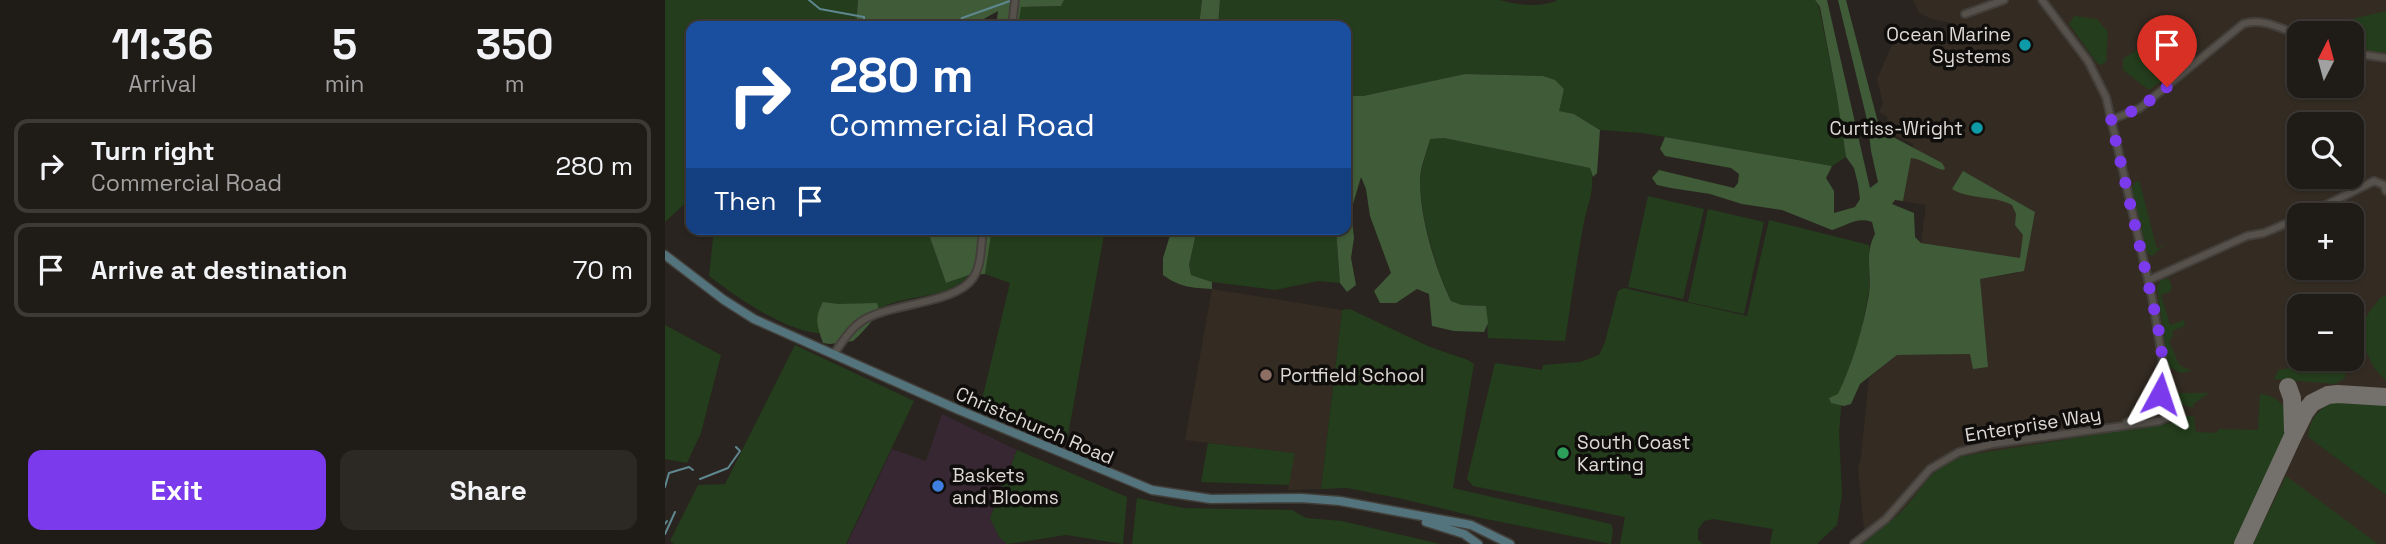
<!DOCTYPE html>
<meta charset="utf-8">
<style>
body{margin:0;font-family:"Space Grotesk",sans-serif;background:#2c2824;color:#f1f3f6;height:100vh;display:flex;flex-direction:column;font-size:26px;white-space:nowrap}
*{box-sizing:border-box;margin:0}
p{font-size:23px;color:#a1a1a1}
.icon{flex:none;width:38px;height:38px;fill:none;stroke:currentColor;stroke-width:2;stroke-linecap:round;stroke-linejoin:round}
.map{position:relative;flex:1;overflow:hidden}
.sheet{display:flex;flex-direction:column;background:#1f1b17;width:665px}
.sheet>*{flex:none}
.hud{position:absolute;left:21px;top:21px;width:665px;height:214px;border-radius:14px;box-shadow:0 2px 5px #0004,0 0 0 2px #3c3936;background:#1a4fa0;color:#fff;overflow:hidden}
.needle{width:46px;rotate:6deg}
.fabs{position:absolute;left:1622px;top:21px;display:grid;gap:14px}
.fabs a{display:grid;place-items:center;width:77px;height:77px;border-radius:14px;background:#1f1b17;box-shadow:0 2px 5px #0004,0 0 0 2px #3c3936;font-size:35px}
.pin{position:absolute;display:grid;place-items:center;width:60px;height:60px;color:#fff;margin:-72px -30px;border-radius:50% 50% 50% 0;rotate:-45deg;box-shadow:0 0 7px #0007}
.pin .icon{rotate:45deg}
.me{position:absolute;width:77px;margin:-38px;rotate:5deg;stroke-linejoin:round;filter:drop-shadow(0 0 5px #0008)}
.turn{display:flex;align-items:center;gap:24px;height:147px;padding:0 28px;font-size:32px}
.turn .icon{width:91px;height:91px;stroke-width:2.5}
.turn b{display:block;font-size:49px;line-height:60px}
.then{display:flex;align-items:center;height:66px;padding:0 28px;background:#0003;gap:14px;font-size:26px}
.eta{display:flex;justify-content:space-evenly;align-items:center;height:119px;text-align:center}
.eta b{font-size:42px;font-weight:600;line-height:49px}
.button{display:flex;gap:14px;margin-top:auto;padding:14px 28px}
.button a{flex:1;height:80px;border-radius:14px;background:#7c3aed;color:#fff;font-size:28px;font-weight:600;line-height:80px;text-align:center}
.button a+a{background:#2c2824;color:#f1f3f6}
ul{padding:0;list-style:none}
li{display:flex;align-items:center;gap:21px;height:94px;margin:0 14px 10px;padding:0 14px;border:4px solid #3c3936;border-radius:14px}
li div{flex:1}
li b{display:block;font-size:26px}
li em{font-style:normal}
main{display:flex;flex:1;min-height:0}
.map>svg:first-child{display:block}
.commercial{fill:#372732}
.built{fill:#342c23;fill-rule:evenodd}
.green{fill:#243d1c}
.forest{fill:#3f5b38}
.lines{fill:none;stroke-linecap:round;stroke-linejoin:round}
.stream{stroke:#5f8790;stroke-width:2}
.taxiway{stroke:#74706c;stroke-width:18}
.street-casing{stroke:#433f3a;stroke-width:10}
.secondary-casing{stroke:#433f3a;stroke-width:11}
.street{stroke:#56514b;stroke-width:6}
.secondary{stroke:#53737d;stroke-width:8}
.route{stroke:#7c3aed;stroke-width:12;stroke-dasharray:0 21.6}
.culture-dot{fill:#0f9aa8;stroke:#100e0c;stroke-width:2.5}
.education-dot{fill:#8d6e63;stroke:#100e0c;stroke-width:2.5}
.leisure-dot{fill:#2e9e5b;stroke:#100e0c;stroke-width:2.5}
.shop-dot{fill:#3f7fe0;stroke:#100e0c;stroke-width:2.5}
.labels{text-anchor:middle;stroke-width:7;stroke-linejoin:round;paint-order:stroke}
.poi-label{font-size:19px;fill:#ddd9d6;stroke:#100e0c;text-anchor:start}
.street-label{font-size:19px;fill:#ddd9d6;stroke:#100e0c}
</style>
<main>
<section class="sheet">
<div class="eta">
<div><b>11:36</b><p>Arrival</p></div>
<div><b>5</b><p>min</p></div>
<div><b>350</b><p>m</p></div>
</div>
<ul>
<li><svg class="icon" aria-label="right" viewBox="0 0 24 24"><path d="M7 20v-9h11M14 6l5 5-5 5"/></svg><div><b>Turn right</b><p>Commercial Road</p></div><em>280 m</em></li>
<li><svg class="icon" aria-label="arrive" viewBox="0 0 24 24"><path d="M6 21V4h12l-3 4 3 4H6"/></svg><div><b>Arrive at destination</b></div><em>70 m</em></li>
</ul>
<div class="button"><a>Exit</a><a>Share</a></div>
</section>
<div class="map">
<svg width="1721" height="544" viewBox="0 0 1721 544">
<rect width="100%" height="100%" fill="#29241f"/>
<path class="commercial" d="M277,414l75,36 -27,68 9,19 8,7h-160l45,-95 34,12z"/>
<path class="built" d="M1248,0h473v544h-524l3,-3 -7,-73 3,-10 8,-80 28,-23 73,-1 10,-75 38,-6 -53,-23 -44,-7 5,-38 -23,-4 10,-57 -30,-14 5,-13 -9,-5 4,-8 -6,-25 16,-36 50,-12 6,1 5,-8 -25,-6 -10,-6zM1634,33h53v53h-53zM1634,124h53v53h-53zM1634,215h53v53h-53zM1634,306h53v53h-53z
M547,289l130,21 -21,179 -33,1 6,-37 -109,-13z"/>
<path class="green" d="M0,0h193l-2,26h-165v172l-26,24z
M399,0h138l-3,26h-181l2,-19 41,-1z
M555,0h280c17,5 42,8 58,0h257l4,7 18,90 9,60 -14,9 -190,-33 -42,-3 -26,-16 -16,-3 6,-22 -21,-13 -77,-2 -103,22h-17v-70h-128z
M1721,11v41l-9,1 -25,-9v-11h-17v-10z
M1409,16l23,3 11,13 -2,30 -5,3 -4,-2 -28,-39z
M1472,50l5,1 22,28 -15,11 -26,-20v-11z
M765,138h14l146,30c7,19 -4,40 -7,59 -7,38 -12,76 -18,114l-77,-3 -2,-32 -24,-1 -11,-4c-15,-32 -31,-85 -31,-120 1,-14 7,-29 10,-43z
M1474,180l18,69 9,-5 -14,12 -5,-3 -15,-65 2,-5z
M983,196l56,13 -21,90 -55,-12z
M1043,209l56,13 -20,92 -56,-12z
M1104,220l100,25v46l-9,48 -17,45 -4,49 3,62 -5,30 -20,19h-47l3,-15 -60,-10 -9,2 -6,9v10l5,4h-83l5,-27 -152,-31 -6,-7 28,-116 47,7 1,-5 37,-3 19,-7 6,-13 13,-51 6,-3 123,28z
M49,229h213l19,54 23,-8c-17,20 -48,20 -73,27 -13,4 -23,8 -35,15 -7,4 -14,11 -23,14 -37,13 -100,-33 -129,-55z
M327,229h113l-38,212 -87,-33 30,-125 -25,-9z
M532,229h139l4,54 -22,-2 -43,9 -63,-8 -21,-7 -2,-10z
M1497,278l7,1 3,8 -1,4 -10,4 9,30 14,-5 1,6 -13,5 1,5 -4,5 10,24 13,6 -12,2 -12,-7 -11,-79z
M1721,295v86l-11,-12 -20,-38 25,-33z
M685,309l80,38 38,13 6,4 -21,124 158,36 2,6 -2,14 -130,-26 -78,-19 -56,-11 -26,1 21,-179z
M0,325l56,30 -20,78 -14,30 -22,-4z
M130,345l119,56 -68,143h-172l-4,-3 28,-56 27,-1z
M1656,361l25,4 -1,13 -10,6 -61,-5 5,-9z
M1508,393h36l-16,11v4l-13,-4z
M1595,394c13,1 26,9 27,23 2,25 -40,100 -53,127h-372c16,-13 34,-25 47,-41 21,-25 21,-33 54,-47l199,-32 8,-1 11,-7h13l2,16 21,1 1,-4 40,1z
M1676,401l45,3v91l-78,-58c2,-21 13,-32 33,-36z
M543,443l87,10 -6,32 -88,-3z
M352,450l110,47 -4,47 -57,-9 -59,9 -8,-7 -9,-19z
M1621,476l92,68h-125z
M472,498l46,10 109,2 14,8 36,3 98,23h-308z"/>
<path class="forest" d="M193,0h206l-3,6 -40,1 -3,19h-22l2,-15 -27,15h-115z
M537,0h18l-2,26h-19z
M1150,0h12l43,188 8,-6 -7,-31 -3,-27 -30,-124h8l34,130 62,33 3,5 -1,2c-12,-2 -21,-11 -33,-12l-8,43 -8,-1 -3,4 22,9 1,24 6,6 99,15 3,-23 -8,-10 1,-11 -4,-9c-19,-10 -42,-5 -60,-16l11,-18 72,41 -11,59 -44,8 8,88 -15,2 -3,-15 -73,1 -37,29 -9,20 -7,2 -13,-3 -2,-5 9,-4c15,-32 25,-65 31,-100 3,-21 -5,-41 6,-60l-3,-12c-14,-6 -27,4 -40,8l-50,-20 -40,-6 -32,-10 -39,-6 -14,-3 -5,-7 7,-8 75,18 4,-5 1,-9 -8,-6 -66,-12 -5,-7 5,-12 167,29 -6,12 8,13v22l21,-6 5,-8 -2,-15 -4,-16 -8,-11 -9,-60 -17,-90z
M800,74l78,2 12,4 9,9 -5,22 15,3 26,16 -3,43 -4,4 -3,-9 -146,-30 -14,1c-3,13 -10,28 -10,42 0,37 15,87 31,120l11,4 24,1 2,17 -4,9 -30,-1 -22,-5 -3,-32 -12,-5 -21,14h-16l-6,-12 17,-18 -21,-57 -4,-27 -5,-12 -10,34 3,27 -3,20 5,27 -9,7 -7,-9 -4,-54h10v-133h17z
M262,229h65l-7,45 -16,1 -23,8z
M507,229h25l-8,36 2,10 21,7v7c-20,-1 -33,-2 -49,-14v-17z
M158,302l15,2 39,-1 2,7c-4,9 -19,25 -26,31l-23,3 -7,-1c-6,-17 -9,-25 0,-41z"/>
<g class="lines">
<path class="stream" d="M144,0l11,9 44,8v9
M292,26l5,-8 48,-17
M35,479l28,-11 12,-17 -4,-4
M0,487l4,-14 20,-6 4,3
M0,524l2,-3
M0,534l10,-22"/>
<path class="taxiway" d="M1623,387l4,11 1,33
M1578,544l49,-106 13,-26 7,-9 16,-8 10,-1 48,3"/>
<g class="street-casing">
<path id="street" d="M1300,14l39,-14
M347,26l3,-26
M1687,53l34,5
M1446,120l29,-12 103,-84c18,-7 39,5 56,11
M1641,215l68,-34 10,4 2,6
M1484,280l98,-44 17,-3 35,-15
M169,354c8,-12 16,-25 28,-33 27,-18 94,-17 111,-43 9,-13 8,-34 10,-49
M1461,423c23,-9 32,-22 39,-45
M1189,544l32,-25 44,-50 29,-17 33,-8 167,-23 12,-5 3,-5 -9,-35 -13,-79 -46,-200 -18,-36 -46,-61"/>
</g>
<g class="secondary-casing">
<path id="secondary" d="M0,255l59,45 30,19 205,91 193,80 59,9 90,-1 39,3 131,24 39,19
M761,522l38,12 14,10"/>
</g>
<use href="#street" class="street"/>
<use href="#secondary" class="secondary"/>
</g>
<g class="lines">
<path class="route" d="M1495,394l5,-18 -7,-50 -47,-206 29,-12 27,-21"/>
</g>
<g class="culture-dot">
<circle cx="1360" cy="45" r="7"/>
<circle cx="1312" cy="128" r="7"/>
</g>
<circle class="education-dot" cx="601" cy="375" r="7"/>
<circle class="leisure-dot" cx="898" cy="453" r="7"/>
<circle class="shop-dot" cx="273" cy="486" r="7"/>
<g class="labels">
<g class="poi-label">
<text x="1346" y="41" text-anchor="end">Ocean Marine<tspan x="1346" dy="22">Systems</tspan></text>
<text x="1298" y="135" text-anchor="end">Curtiss-Wright</text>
<text x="615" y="382">Portfield School</text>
<text x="912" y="449">South Coast<tspan x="912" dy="22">Karting</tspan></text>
<text x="287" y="482">Baskets<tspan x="287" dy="22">and Blooms</tspan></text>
</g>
<g class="street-label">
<text transform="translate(1368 424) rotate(-9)" y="7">Enterprise Way</text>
<text transform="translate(370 425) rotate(23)" y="7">Christchurch Road</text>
</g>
</g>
</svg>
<div class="fabs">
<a><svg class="needle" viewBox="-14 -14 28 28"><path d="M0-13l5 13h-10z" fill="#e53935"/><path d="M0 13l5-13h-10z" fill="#a1a1a1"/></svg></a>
<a><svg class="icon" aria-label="search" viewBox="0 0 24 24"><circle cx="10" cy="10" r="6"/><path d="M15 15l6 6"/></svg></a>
<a>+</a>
<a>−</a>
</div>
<div class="pin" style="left:1502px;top:87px;background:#d93025"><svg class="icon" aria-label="arrive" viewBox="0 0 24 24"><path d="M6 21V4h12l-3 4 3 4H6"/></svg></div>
<svg class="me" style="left:1495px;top:394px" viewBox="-20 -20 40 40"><path d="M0-17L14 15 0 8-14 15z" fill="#7c3aed" stroke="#fff" stroke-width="4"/></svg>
<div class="hud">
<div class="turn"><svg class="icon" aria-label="right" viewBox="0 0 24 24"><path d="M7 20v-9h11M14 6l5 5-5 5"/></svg><div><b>280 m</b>Commercial Road</div></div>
<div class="then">Then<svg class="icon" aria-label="arrive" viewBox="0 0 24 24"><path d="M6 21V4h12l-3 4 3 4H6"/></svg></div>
</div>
</div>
</main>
